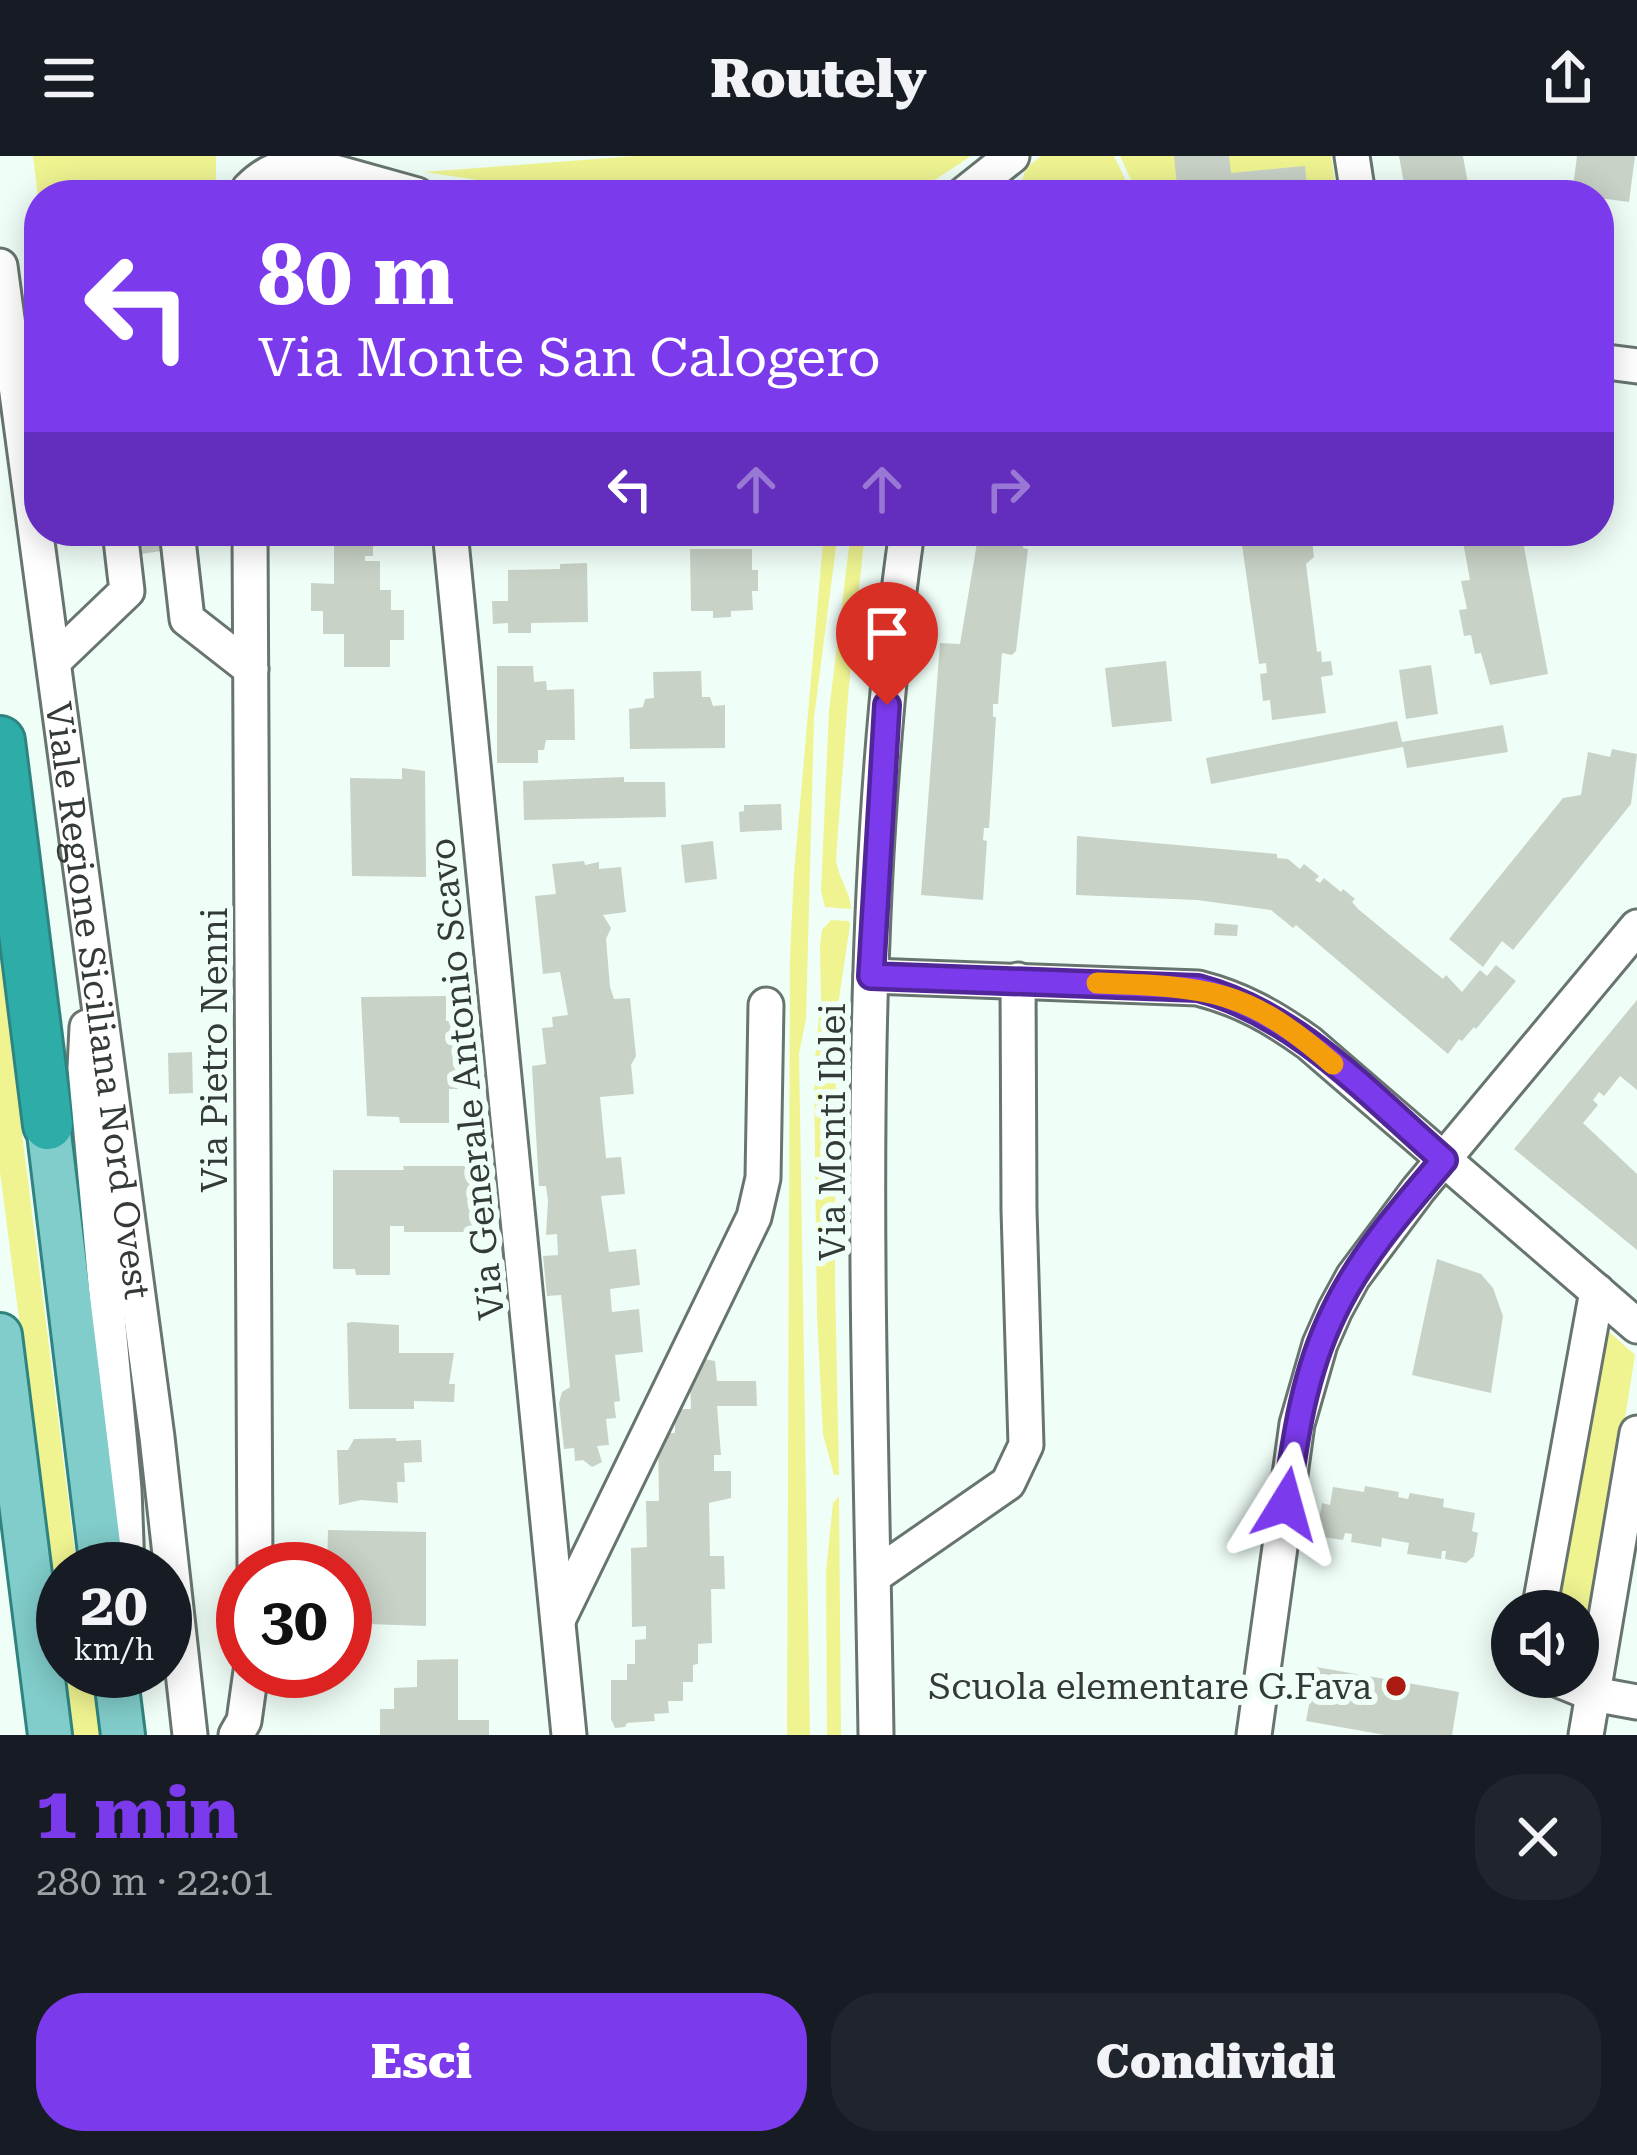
<!DOCTYPE html>
<html lang="it">
<meta charset="utf-8">
<style>
body{margin:0;font-family:"Roboto Serif",serif;background:#20242c;color:#f1f3f6;height:100vh;display:flex;flex-direction:column;font-size:45px;white-space:nowrap}
*{box-sizing:border-box;margin:0}
p{font-size:39px;color:#9ea1a6}
.icon{flex:none;width:66px;height:66px;fill:none;stroke:currentColor;stroke-width:2;stroke-linecap:round;stroke-linejoin:round}
.map{position:relative;height:1579px;overflow:hidden}
.details{display:flex;flex-direction:column;background:#171b24;flex:1}
.details>*{flex:none}
.top-card{position:absolute;left:24px;top:24px;width:1590px;height:366px;border-radius:48px;box-shadow:0 6px 30px #0003;background:#7c3aed;color:#fff;overflow:hidden}
.buttons{position:absolute;left:1491px;top:1434px;display:grid;gap:24px}
.buttons a{display:grid;place-items:center;width:108px;height:108px;border-radius:50%;background:#171b24;box-shadow:0 6px 30px #0003;font-size:60px}
.speed{position:absolute;left:36px;top:1386px;display:flex;gap:24px;font-size:60px;font-weight:700;text-align:center}
.speed>*{display:grid;place-content:center;width:156px;height:156px;border-radius:50%;background:#171b24;box-shadow:0 6px 30px #0003;line-height:1}
.speed small{font-size:30px;font-weight:400}
.speed .limit{border:18px solid #d22;background:#fff;color:#111}
.pin{position:absolute;display:grid;place-items:center;width:102px;height:102px;color:#fff;margin:-123px -51px;border-radius:50% 50% 50% 0;rotate:-45deg;box-shadow:0 0 12px #0007}
.pin .icon{rotate:45deg}
.me{position:absolute;width:132px;margin:-66px;rotate:8deg;stroke-linejoin:round;filter:drop-shadow(0 0 9px #0008)}
.turn{display:flex;align-items:center;gap:42px;height:252px;padding:0 36px;font-size:54px}
.turn .icon{width:156px;height:156px;stroke-width:2.5}
.turn b{display:block;font-size:84px;line-height:102px}
.lanes{display:flex;align-items:center;height:114px;padding:0 36px;background:#0003;justify-content:center;gap:60px;direction:ltr}
.lanes .off{opacity:.35}
.round{display:grid;place-items:center;flex:none;width:126px;height:126px;border-radius:48px;background:#20242c}
.overview{display:flex;align-items:center;justify-content:space-between;height:204px;padding:0 36px}
h1{font-size:72px;font-weight:800;line-height:90px;color:#7c3aed}
.primary-button{display:flex;gap:24px;margin-top:auto;padding:24px 36px}
.primary-button a{flex:1;height:138px;border-radius:48px;background:#7c3aed;color:#fff;font-size:48px;font-weight:800;line-height:138px;text-align:center}
.primary-button a+a{background:#20242c;color:#f1f3f6}
header{display:flex;justify-content:space-between;align-items:center;height:156px;padding:0 36px;background:#171b24;font-size:54px;font-weight:800}
.map>svg:first-child{display:block}
.green{fill:#eff491}
.building{fill:#c9d2c7}
.lines{fill:none;stroke-linecap:round;stroke-linejoin:round}
.minor-casing{stroke:#68756f;stroke-width:39}
.major-casing{stroke:#2f8480;stroke-width:48}
.highway-casing{stroke:#2f8480;stroke-width:54}
.minor{stroke:#fff;stroke-width:33}
.major{stroke:#81cdcb;stroke-width:42}
.highway{stroke:#2daca8;stroke-width:48}
.route-casing{stroke:#51269a;stroke-width:30}
.route{stroke:#7c3aed;stroke-width:21}
.slow{stroke:#f59e0b;stroke-width:21}
.poi-dot{fill:#ac1b12;stroke:#effef7;stroke-width:4.5}
.labels{text-anchor:middle;stroke-width:12;stroke-linejoin:round;paint-order:stroke}
.street-label{font-size:36px;fill:#343a37;stroke:#effef7}
.poi-label{font-size:36px;fill:#343a37;stroke:#effef7;text-anchor:end}
</style>
<header><svg class="icon" aria-label="menu" viewBox="0 0 24 24"><path d="M4 6h16M4 12h16M4 18h16"/></svg>Routely<svg class="icon" aria-label="share" viewBox="0 0 24 24"><path d="M12 15V3M7 8l5-5 5 5M5 13v7h14v-7"/></svg></header>
<div class="map">
<svg width="1637" height="1579" viewBox="0 0 1637 1579">
<rect width="100%" height="100%" fill="#effef7"/>
<path class="green" d="M33,0h183v39h-177v10z
M635,0h336l-59,39h-332l-156,-23z
M1041,0h73l19,39h-116l9,-27z
M1120,0h211l6,39h-199z
M824,375h14l-24,187 -8,301 -7,34 11,682h-23l3,-779 4,-83z
M851,375h14l-16,154 -13,174c2,19 15,34 15,50l-26,-2 -4,-16 8,-180z
M831,764l18,1 1,4 -14,94 -1,263 4,193h-5l-11,-41 -6,-118 -3,-248 7,-69 -1,-54 2,-15z
M0,803l77,610h-14v89l-63,-486z
M1604,1171l31,28 -48,302 -9,-2v-44h-25z
M839,1340l2,239h-14l-1,-163 7,-69z
M65,1515h27l8,64h-26z"/>
<path class="building" d="M1174,0h55l2,17 74,-7 3,29h-130z
M1399,0h64l7,39h-64z
M1577,0h58l-6,46 -30,-4v-3h-27z
M103,375h77l2,17 -75,11z
M979,375h47l-3,17 5,1 -12,102 -4,4 -10,-2 -4,51h-5v13h3l-7,111h-5l-1,12 4,1 -4,59 -62,-5 19,-252 20,1z
M1240,375h61l2,11 9,-1 2,16 -8,7 11,88 4,-1 1,11 9,-1 2,14 -12,2 5,36 -54,7 -2,-20 -7,1 -3,-27 7,-1 -1,-10 -7,1z
M1461,375h60l27,143 -58,11 -9,-32 -6,1 -4,-19 -7,1 -5,-26 8,-1 -6,-28 9,-1z
M334,376l39,1v23h-8v5h15v29h11v20h13v30h-14v27h-46v-33h-21v-23h-12v-28l23,1z
M690,393h62v21h6v21h-6l1,19 -22,1v6l-18,1v-7h-22z
M587,407l1,59 -57,1v10h-23v-10l-15,1 -1,-23h16v-31l52,-1v-5z
M1166,505l6,60 -60,6 -7,-59z
M1431,509l7,49 -32,5 -7,-49z
M497,510h36l1,16 12,-1 1,9 27,-1 1,51h-29l-2,10h-6v13h-41z
M701,515l1,26h8l3,9 12,-1v43l-95,1 -1,-40 14,-2 2,-8 9,-1 -1,-26z
M1397,565l5,21 101,-17 5,27 -101,16 -4,-21 -192,37 -5,-26z
M1612,593l25,5 -6,50 -118,146 -11,-9 -19,26 -34,-28 114,-141 18,-3 7,-43 22,5z
M402,612l23,3 1,106 -74,-1 -2,-98 52,1z
M624,621v5h41l1,35 -142,3 -1,-39z
M781,648l1,26 -42,2 -1,-20 5,-1v-6z
M1077,680l200,18v4l11,1 12,10 4,-5 15,12 -4,4 5,3 4,-5 17,14 2,-3 12,10 -3,3 6,7 85,70 3,-4 16,17 18,-22 7,6 9,-11 20,16 -40,48 -2,-2 -12,14 -3,-2 -11,15 -152,-129 -3,3 -22,-18 -74,-10 -121,-5z
M713,685l4,38 -32,4 -4,-38z
M584,705l1,4 14,-3v7l22,-2 5,45 -23,3 8,13 -5,11 4,48 4,12 16,-1 6,58 -5,9 3,29 -34,3 6,61 15,-1 4,37 -24,2 8,56 27,-3 4,36 -30,4 2,23 27,-3 4,43 -28,3 5,46 -6,1 2,16 -10,1 3,26 -12,1 5,16 -10,5 -9,-7 -8,1 -1,-13 -10,1 -5,-46 3,-11 8,-5 -9,-92 -14,1 -4,-40 15,-1 -1,-21 -11,1 2,-34 -2,-15h-7l-7,-120 14,-2 -4,-36 11,-1 -1,-10 16,-2 -8,-43 -17,2 -8,-78 21,-2 -4,-30z
M1215,767l23,2 -1,11 -23,-1z
M446,840v25h12v35h10l1,23h-11v10h-9v34h-49l-1,-6 -32,-1 -6,-119z
M1637,844v90l-17,-14 -16,20 -5,-4 -6,8 5,5 -15,18 54,51v76l-123,-101z
M192,896l1,41 -24,1 -1,-41z
M403,1010h76v66h-75v-6h-14v49h-34l-1,-6h-22v-99h71z
M1437,1103l44,15 12,14 10,28 -12,77 -79,-18z
M353,1166l46,3v28h55l-5,31h6l-1,18 -40,-1v8h-65l-2,-86z
M704,1203l11,2 2,20h39l1,25h-40l4,49h-7v16h17v27l-22,5 1,53h14l1,33h-14l1,54 -14,1v20l-5,1v17h-10v19h-15l1,12 -15,1 1,7 -28,2 -2,4 -10,1 -4,-9v-39h16v-16h8v-24l11,-1v-13l-14,1 -1,-79 16,-1 -1,-46h13l-1,-68h17v-24h16l-1,-29z
M396,1282v3l25,-1 1,22 -18,1 1,19h-8l1,21 -37,-3 -22,5 -2,-55h11l6,-11z
M1365,1330l34,6 -1,5 10,2 2,-6 34,6 -1,8 32,6 -3,18 6,2 -4,23 -8,7 -21,-4 1,-8h-4l-1,8 -34,-5 2,-11 -27,-5 -1,9 -30,-5 1,-8 -7,-1 -2,7 -20,-3 -5,-9 4,-25 8,2 3,-18 31,5z
M328,1374l98,2v94l-58,-2v13h-23v-68h-18z
M458,1503v61h31v15h-109v-26h14v-21l23,-1v-27z
M1316,1511l143,25 -7,43h-67l-79,-14z"/>
<g class="lines">
<g class="minor-casing">
<g id="minor">
<path d="M299,0l32,15 86,24"/>
<path d="M1352,0l6,39"/>
<path d="M257,39l-8,-6c23,-23 39,-24 70,-19"/>
<path d="M963,39l49,-39"/>
<path id="s1" d="M0,110l157,1171 33,298"/>
<path d="M1599,205l38,5"/>
<path d="M177,375l10,88 64,50"/>
<path d="M250,375l5,1038"/>
<path d="M450,375l119,1204"/>
<path d="M54,505l73,-70 -7,-60"/>
<path d="M871,820l327,12c43,11 75,29 111,55l328,283"/>
<path d="M87,871l-2,41 39,421 3,80"/>
<path d="M874,1420l134,-93 18,-38 -7,-235 -1,-230"/>
<path d="M1539,1455l58,-320"/>
<path d="M559,1462l195,-401 9,-39 3,-173"/>
<path d="M1551,1521l42,17 44,8"/>
<path d="M236,1579l8,-14 7,-50"/>
<path d="M876,1579c-6,-400 -26,-806 31,-1204"/>
<path d="M1254,1579l43,-311 23,-80 15,-34 18,-33 65,-87 219,-263"/>
<path d="M1586,1579l51,-302"/>
</g>
</g>
<g class="major-casing">
<path id="major" d="M48,969l54,444
M0,1179l50,400
M115,1515l8,64"/>
</g>
<g class="highway-casing">
<path id="highway" d="M0,585l48,384"/>
</g>
<use href="#minor" class="minor"/>
<use href="#major" class="major"/>
<use href="#highway" class="highway"/>
</g>
<g class="lines">
<g class="route-casing">
<path id="route" d="M887,549l-16,271 327,12c99,26 170,106 246,172 -40,47 -84,97 -110,152 -30,61 -39,126 -48,192"/>
</g>
<use href="#route" class="route"/>
<path class="slow" d="M1097,827c112,4 149,5 236,81"/>
</g>
<circle class="poi-dot" cx="1396" cy="1530" r="12"/>
<g class="labels">
<g class="street-label">
<text dy="13" stroke="none"><textPath href="#s1" startOffset="741">Viale Regione Siciliana Nord Ovest</textPath></text>
<text transform="translate(214 894) rotate(-90)" y="13">Via Pietro Nenni</text>
<text transform="translate(466 923) rotate(-96)" y="13">Via Generale Antonio Scavo</text>
<text transform="translate(832 976) rotate(-90)" y="13">Via Monti Iblei</text>
</g>
<g class="poi-label">
<text x="1372" y="1543">Scuola elementare G.Fava</text>
</g>
</g>
</svg>
<div class="buttons">
<a><svg class="icon" aria-label="sound" viewBox="0 0 24 24"><path d="M4 9h4l5-4v14l-5-4H4zM17 9q2 3 0 6"/></svg></a>
</div>
<div class="speed"><div>20<small>km/h</small></div><div class="limit">30</div></div>
<div class="pin" style="left:887px;top:549px;background:#d93025"><svg class="icon" aria-label="arrive" viewBox="0 0 24 24"><path d="M6 21V4h12l-3 4 3 4H6"/></svg></div>
<svg class="me" style="left:1286px;top:1348px" viewBox="-20 -20 40 40"><path d="M0-17L14 15 0 8-14 15z" fill="#7c3aed" stroke="#fff" stroke-width="4"/></svg>
<div class="top-card">
<div class="turn"><svg class="icon" aria-label="left" viewBox="0 0 24 24"><path d="M17 20v-9H6M10 6l-5 5 5 5"/></svg><div><b>80 m</b>Via Monte San Calogero</div></div>
<div class="lanes"><svg class="icon" aria-label="left" viewBox="0 0 24 24"><path d="M17 20v-9H6M10 6l-5 5 5 5"/></svg><svg class="icon off" aria-label="ahead" viewBox="0 0 24 24"><path d="M12 20V5M6 11l6-6 6 6"/></svg><svg class="icon off" aria-label="ahead" viewBox="0 0 24 24"><path d="M12 20V5M6 11l6-6 6 6"/></svg><svg class="icon off" aria-label="right" viewBox="0 0 24 24"><path d="M7 20v-9h11M14 6l5 5-5 5"/></svg></div>
</div>
</div>
<section class="details">
<div class="overview"><div><h1>1 min</h1><p>280 m · 22:01</p></div><a class="round"><svg class="icon" aria-label="close" viewBox="0 0 24 24"><path d="M6 6l12 12M18 6L6 18"/></svg></a></div>
<div class="primary-button"><a>Esci</a><a>Condividi</a></div>
</section>
